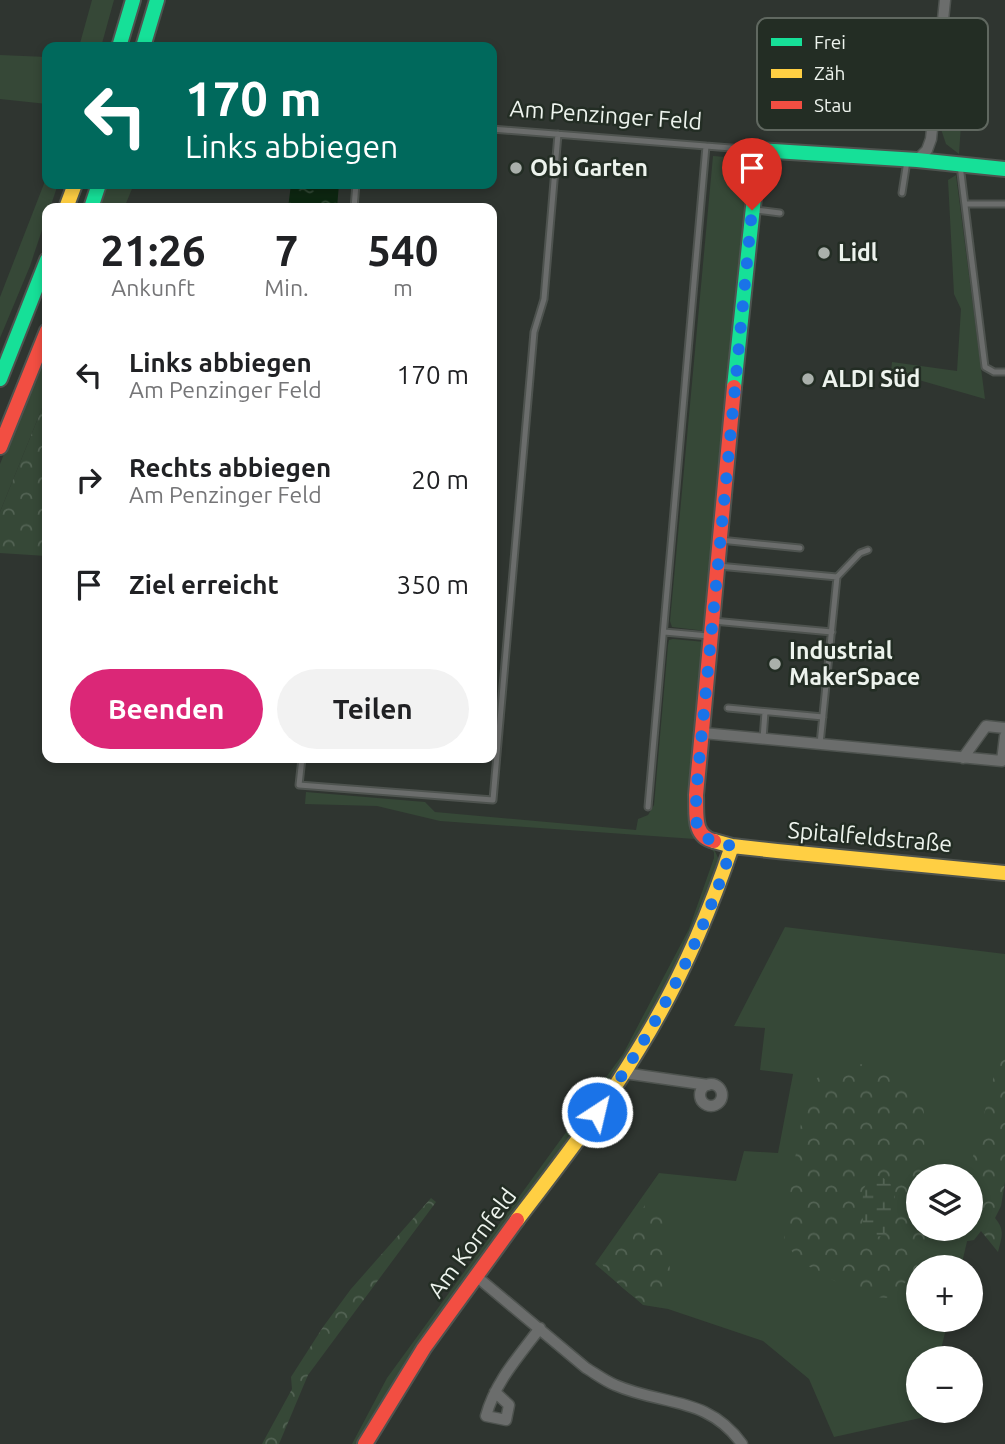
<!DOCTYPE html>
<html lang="de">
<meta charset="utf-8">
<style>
body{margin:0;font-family:Ubuntu,sans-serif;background:#f2f2f2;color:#202124;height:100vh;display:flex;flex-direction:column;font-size:26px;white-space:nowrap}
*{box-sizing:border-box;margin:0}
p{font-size:23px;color:#757577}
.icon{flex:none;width:38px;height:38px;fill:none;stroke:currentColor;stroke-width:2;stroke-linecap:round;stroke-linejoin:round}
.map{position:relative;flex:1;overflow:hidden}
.sheet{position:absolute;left:42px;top:203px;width:455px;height:560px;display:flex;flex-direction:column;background:#fff;border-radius:14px;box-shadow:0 4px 10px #0003}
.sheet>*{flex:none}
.guide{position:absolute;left:42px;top:42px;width:455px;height:147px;border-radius:14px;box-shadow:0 4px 10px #0003;background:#00695c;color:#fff;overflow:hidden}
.buttons{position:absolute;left:906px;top:1164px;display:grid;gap:14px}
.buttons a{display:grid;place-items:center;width:77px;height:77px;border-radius:50%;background:#fff;box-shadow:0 4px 10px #0003;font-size:35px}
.pin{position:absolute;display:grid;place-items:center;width:60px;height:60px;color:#fff;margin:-72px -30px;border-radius:50% 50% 50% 0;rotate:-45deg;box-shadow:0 0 7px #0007}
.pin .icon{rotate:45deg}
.me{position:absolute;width:77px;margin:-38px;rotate:35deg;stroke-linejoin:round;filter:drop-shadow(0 0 5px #0008)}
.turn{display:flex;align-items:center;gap:24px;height:147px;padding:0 28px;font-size:32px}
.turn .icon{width:91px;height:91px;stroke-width:2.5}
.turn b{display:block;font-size:49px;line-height:60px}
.eta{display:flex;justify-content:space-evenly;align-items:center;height:119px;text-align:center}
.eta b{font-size:42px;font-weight:700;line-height:49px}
.button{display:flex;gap:14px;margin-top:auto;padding:14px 28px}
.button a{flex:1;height:80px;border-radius:42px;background:#db2777;color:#fff;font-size:28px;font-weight:700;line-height:80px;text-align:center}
.button a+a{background:#f2f2f2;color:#202124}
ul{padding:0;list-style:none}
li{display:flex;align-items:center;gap:21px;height:105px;padding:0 28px}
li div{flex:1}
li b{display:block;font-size:26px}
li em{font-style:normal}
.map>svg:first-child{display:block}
.green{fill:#364837}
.forest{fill:url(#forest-crowns)}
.wetland{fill:url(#wetland-marsh)}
.water{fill:url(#water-ripples)}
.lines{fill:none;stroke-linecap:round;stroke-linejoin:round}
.lane-casing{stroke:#4e534f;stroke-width:9}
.street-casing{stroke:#4e534f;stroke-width:13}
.fast-casing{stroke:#4e534f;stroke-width:18}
.slow-casing{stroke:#4e534f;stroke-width:18}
.jam-casing{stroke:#4e534f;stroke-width:18}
.lane{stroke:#6b6d6c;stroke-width:5}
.street{stroke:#6b6d6c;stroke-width:10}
.fast{stroke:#16e098;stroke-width:14}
.slow{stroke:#ffcf43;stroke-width:14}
.jam{stroke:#f24e42;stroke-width:14}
.route{stroke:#1a73e8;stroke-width:12;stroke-dasharray:0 21.6}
.poi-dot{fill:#aab0ab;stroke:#232d24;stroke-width:2.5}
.labels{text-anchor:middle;stroke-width:5;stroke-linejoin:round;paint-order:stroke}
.street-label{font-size:23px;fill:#edf3ed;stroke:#232d24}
.poi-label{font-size:23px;font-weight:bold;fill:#edf3ed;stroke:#232d24;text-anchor:start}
.key{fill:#232d24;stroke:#606860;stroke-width:2}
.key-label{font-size:19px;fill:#edf3ed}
</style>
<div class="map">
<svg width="1005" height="1444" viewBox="0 0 1005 1444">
<defs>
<pattern id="forest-crowns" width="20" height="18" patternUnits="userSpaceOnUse" patternTransform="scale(1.75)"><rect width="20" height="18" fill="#364837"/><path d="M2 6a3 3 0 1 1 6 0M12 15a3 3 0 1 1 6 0" fill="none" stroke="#536354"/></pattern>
<pattern id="wetland-marsh" width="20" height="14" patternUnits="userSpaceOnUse" patternTransform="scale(1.75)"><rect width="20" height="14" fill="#364837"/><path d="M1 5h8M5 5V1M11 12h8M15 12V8" fill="none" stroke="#536354"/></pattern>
<pattern id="water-ripples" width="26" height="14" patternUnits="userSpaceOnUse" patternTransform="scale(1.75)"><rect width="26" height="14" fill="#0d2711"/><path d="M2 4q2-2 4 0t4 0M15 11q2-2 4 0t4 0" fill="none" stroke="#314734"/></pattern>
</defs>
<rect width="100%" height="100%" fill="#2f3530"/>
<path class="green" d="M92,0h22l-13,47h-22z
M957,20l11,1 -9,133 -13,-10 -5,-15 11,-107z
M0,55l47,2v47l-47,-5z
M713,156l25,2 7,7 3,10 -42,456 -34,-4 -2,-6z
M956,175l29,224 -94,-27 1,-10 65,9 4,-62 -7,-15 -6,-114z
M47,176v8h11l-8,24h-3v7l-17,51 -30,72v-41z
M106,184h28l-10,24h-26z
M47,347v49l-47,116v-48z
M673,639l32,3 -16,167v14l6,16 -255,-18 -63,-15 -72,-2 1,-12 119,10 10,10 201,18 2,-11 10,-4 6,-10 14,-160 1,-5z
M704,842l10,7 5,11c-65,226 -253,382 -361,584h-6l35,-66 236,-324 66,-125 25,-71v-6z
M785,927l220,27v128l-34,94h-52v52l51,1 -9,38h-42v53h29l-9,38h-20v52l8,1 -2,6 -91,20 -25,-58 -46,-38 -95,-32 -25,-4 -48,-41 64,-91 77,8 8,-30 34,2 15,-79 -33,-4 5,-42 -31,-2z"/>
<path class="forest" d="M47,396v160l-47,-3v-41z
M1005,1033v149l-4,24 -6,12c10,12 7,18 3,34l-17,-21 -7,9 -12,2 -10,-6 3,-7 16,-1v-52h-3z
M853,1063c8,0 14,4 21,6 5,1 11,0 16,2 49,14 31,68 34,105h-5v52l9,1c-2,25 -18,57 -42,69l-21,-2 -9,-4c-24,-14 -63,-27 -72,-55 5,-29 16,-137 30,-155 8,-12 26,-15 39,-19z
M651,1194l12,13 7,63 -5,37c-22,3 -55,-27 -64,-45l9,-17 21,5 5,-29z
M431,1198l5,4 -128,173 -29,69h-17l30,-55 -1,-12 32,-50 28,-38z"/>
<path class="wetland" d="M878,1176c7,2 14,7 16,15 3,10 0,38 -10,44 -5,2 -11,2 -17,2 -6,-7 -4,-13 -4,-22 1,-15 -5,-33 15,-39z"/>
<path class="water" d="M291,184h48l-2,24h-49z"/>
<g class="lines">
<g class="lane-casing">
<path id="lane" d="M492,129l264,21
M960,165l25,202 9,5h11
M902,193l5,-32
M965,204h40
M354,208l2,-24
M755,210l25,3
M720,540l80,8
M718,566l119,11 23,-24 8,-3
M713,621l119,11
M664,632l45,4
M728,708l95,9
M763,739l2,-27
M820,744l17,-167
M302,758l-3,27 194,15 41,-468 10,-33 14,-165
M648,807l58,-661"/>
</g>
<g class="street-casing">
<path id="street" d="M917,160l10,-10 4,-11 14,-139
M703,733l299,28 3,-25
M963,758l23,-32 19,2
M624,1073l84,12
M700 1095a11 11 0 1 1 22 0a11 11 0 1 1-22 0Z
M476,1276l110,92c10,6 19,13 29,17 48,21 93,11 127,59
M495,1392l14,13 -3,15 -20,-4c9,-34 33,-60 54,-88"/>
</g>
<g class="fast-casing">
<path id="fast" d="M119,47l14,-47
M143,47l14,-47
M91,208l8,-24
M0,379l47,-119
M734,387l25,-237 158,10 88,9"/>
</g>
<g class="slow-casing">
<path id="slow" d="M66,208l9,-24
M714,841l18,5 45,5 228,22
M517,1220c42,-55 85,-110 121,-170 40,-64 70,-133 94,-204"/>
</g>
<g class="jam-casing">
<path id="jam" d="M0,447l47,-116
M714,841c-22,-5 -17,-28 -18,-46l38,-408
M365,1444l59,-96 93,-128"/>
</g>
<use href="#lane" class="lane"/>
<use href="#street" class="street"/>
<use href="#fast" class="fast"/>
<use href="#slow" class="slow"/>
<use href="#jam" class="jam"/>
</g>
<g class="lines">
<path class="route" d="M597,1112c58,-82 105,-170 135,-266 -41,-10 -35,-12 -36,-52l56,-584"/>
</g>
<g class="poi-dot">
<circle cx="516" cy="168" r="7"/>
<circle cx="824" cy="253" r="7"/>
<circle cx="808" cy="379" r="7"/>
<circle cx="775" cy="664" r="7"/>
</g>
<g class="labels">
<g class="street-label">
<text transform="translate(606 115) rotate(4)" y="8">Am Penzinger Feld</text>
<text transform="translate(870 837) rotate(5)" y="8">Spitalfeldstraße</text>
<text transform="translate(472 1243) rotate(-53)" y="8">Am Kornfeld</text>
</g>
<g class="poi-label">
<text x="530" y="176">Obi Garten</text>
<text x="838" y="261">Lidl</text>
<text x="822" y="387">ALDI Süd</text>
<text x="789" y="659">Industrial<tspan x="789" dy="26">MakerSpace</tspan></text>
</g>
</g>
<rect x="757" y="18" width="231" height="112" rx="10" class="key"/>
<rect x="771" y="38" width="31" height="8" fill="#16e098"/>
<rect x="771" y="69" width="31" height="9" fill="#ffcf43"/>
<rect x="771" y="101" width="31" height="8" fill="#f24e42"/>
<g class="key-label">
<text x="814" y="49">Frei</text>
<text x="814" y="80">Zäh</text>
<text x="814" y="112">Stau</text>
</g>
</svg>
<div class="buttons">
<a><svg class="icon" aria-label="layers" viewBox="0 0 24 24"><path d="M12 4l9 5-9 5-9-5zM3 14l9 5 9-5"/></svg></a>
<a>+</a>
<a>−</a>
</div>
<div class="pin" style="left:752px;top:210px;background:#d93025"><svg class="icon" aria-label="arrive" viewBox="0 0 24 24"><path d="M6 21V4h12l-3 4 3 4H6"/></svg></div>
<svg class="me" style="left:597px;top:1112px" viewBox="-20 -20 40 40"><circle r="17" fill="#1a73e8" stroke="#fff" stroke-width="3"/><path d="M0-11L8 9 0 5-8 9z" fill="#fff"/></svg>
<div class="guide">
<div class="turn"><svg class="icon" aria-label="left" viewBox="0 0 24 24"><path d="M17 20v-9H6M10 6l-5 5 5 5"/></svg><div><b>170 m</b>Links abbiegen</div></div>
</div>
<section class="sheet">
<div class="eta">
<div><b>21:26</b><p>Ankunft</p></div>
<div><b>7</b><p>Min.</p></div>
<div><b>540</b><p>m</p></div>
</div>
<ul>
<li><svg class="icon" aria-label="left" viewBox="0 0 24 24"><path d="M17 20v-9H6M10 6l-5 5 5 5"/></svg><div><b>Links abbiegen</b><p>Am Penzinger Feld</p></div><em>170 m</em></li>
<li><svg class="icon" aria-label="right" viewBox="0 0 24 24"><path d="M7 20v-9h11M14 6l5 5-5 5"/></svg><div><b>Rechts abbiegen</b><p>Am Penzinger Feld</p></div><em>20 m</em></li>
<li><svg class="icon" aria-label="arrive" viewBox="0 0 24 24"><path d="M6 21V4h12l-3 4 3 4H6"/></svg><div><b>Ziel erreicht</b></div><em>350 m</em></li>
</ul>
<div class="button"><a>Beenden</a><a>Teilen</a></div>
</section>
</div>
